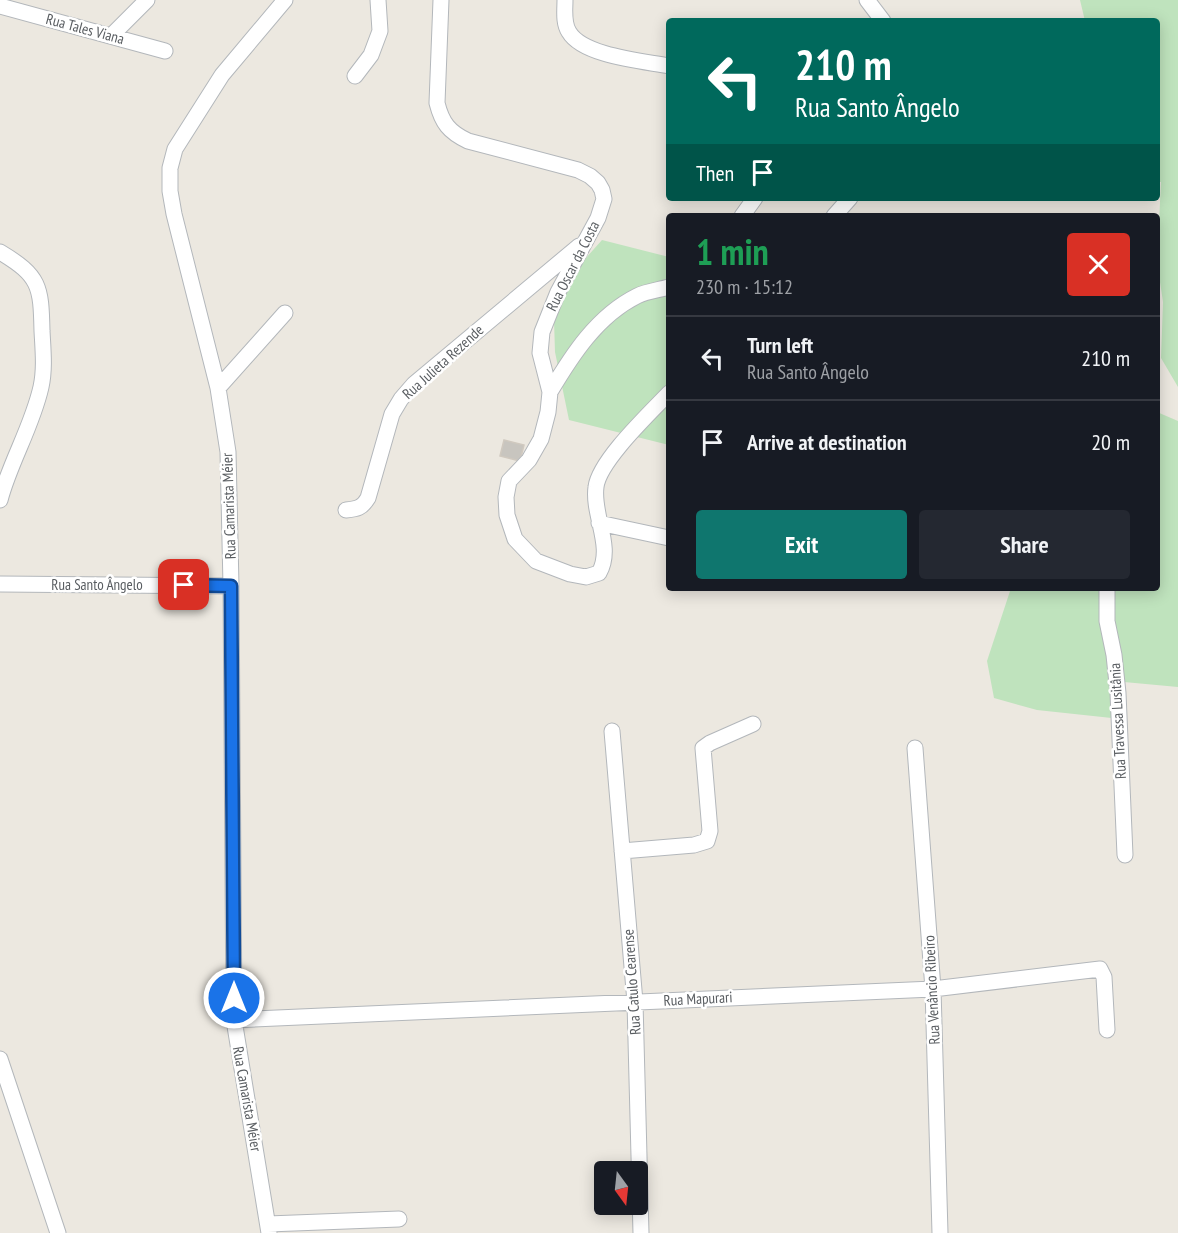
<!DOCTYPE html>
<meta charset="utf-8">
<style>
body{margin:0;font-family:"PT Sans Narrow",sans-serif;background:#242831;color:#f1f3f6;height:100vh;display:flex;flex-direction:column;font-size:22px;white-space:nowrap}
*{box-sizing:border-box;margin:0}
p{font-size:20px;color:#9ea1a6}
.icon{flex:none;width:33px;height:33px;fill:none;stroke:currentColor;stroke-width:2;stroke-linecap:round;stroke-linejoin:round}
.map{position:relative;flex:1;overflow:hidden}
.drawer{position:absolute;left:666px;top:213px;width:494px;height:378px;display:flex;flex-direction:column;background:#171b24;border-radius:6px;box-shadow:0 3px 15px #0003}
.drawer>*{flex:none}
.guide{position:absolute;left:666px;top:18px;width:494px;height:183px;border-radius:6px;box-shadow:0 3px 15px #0003;background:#00695c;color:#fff;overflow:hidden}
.needle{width:39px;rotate:165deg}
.buttons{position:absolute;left:594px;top:1161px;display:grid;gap:12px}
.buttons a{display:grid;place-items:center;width:54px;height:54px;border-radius:6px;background:#171b24;box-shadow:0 3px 15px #0003;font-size:30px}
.pin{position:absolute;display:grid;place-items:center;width:51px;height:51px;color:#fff;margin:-26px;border-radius:12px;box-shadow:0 3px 9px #0006}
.me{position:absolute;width:66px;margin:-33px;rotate:0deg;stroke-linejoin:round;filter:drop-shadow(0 0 4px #0008)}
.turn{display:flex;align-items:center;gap:21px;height:126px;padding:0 30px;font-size:27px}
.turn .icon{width:78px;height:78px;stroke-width:2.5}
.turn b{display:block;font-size:42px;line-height:51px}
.then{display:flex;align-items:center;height:57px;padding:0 30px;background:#0003;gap:12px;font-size:22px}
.round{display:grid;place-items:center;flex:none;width:63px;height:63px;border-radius:6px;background:#242831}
.headline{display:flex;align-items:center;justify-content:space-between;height:102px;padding:0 30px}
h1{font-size:36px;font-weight:800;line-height:45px;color:#1e9e55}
.cta{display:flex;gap:12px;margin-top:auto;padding:12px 30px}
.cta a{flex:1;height:69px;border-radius:6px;background:#0f766e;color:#fff;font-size:24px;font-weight:800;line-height:69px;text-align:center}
.cta a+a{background:#242831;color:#f1f3f6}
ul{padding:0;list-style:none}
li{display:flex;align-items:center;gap:18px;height:84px;padding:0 30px;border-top:2px solid #363941}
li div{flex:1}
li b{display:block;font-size:22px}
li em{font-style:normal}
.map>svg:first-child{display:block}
.green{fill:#bfe3bd}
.building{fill:#c8c5bf;stroke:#d0c9bf;stroke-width:1.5}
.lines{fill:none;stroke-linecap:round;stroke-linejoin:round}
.minor-casing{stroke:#b3b7bb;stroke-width:17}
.minor{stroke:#fff;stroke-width:15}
.route-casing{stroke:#114b97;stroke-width:15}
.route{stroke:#1a73e8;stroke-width:10}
.labels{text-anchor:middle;stroke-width:5;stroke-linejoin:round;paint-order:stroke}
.street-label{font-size:15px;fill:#595d61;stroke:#fff}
</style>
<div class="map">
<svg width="1178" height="1233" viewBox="0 0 1178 1233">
<rect width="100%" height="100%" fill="#ece8e0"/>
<path class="green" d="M1080,0h98v387l-17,-29 2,-56 -6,-40 4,-80h-5v-161h-71z
M602,240l67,17v188l-100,-25 -14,-68 -1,-32 14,-42z
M1157,412l21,9v266l-54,-5 -3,37 -84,-9 -43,-12 -7,-37 24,-73h145z"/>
<path class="building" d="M504,440l20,5 -4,16 -20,-5z"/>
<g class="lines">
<g class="minor-casing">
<path id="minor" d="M441,0l-4,103c5,20 12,29 31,38l110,29 12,6 8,7 4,7 2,9 -6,19 -40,74 -16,40 -2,21 10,39 -2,20 -7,27 -12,21 -20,21 -3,16 1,18 8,24 21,22 34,13 16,3 13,-4c15,-26 -7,-58 -3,-86 3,-26 54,-74 73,-94
M565,0c0,10 -2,23 4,32 14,24 74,29 100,34
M867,0l16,21
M0,6l165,45
M111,36l36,-36
M355,76l16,-21 9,-24 -2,-31
M742,216l13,-18
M834,216l16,-18
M0,252c40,24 41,34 42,79 1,19 3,38 -1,56 -9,40 -31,75 -41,113
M218,388l67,-75
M550,392c22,-37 47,-76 87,-96 10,-5 22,-6 32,-9
M346,510c11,-1 16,-2 22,-12l24,-84 9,-15 13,-15 165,-138
M599,523l70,15
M0,584l231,2
M1107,588v33l7,34 4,38 7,162
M612,731l23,271 6,231
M915,748l18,241 7,244
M622,851l72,-6 13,-4 3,-10 -7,-83 7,-5 43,-19
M234,1020l699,-31 167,-20 4,8 3,53
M0,1059l58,174
M268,1224l131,-5
M269,1233l-35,-213 -3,-434 -3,-134 -10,-64 -44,-174 -4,-23v-23l5,-19 47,-74 63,-75"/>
</g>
<use href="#minor" class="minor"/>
</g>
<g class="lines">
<g class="route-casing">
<path id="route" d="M184,585l47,1 3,412"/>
</g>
<use href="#route" class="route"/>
</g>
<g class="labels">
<g class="street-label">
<text transform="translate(85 29) rotate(15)" y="5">Rua Tales Viana</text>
<text transform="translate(573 266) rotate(-63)" y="5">Rua Oscar da Costa</text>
<text transform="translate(443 362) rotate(-42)" y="5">Rua Julieta Rezende</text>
<text transform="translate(229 506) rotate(-92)" y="5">Rua Camarista Méier</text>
<text x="97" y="590">Rua Santo Ângelo</text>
<text transform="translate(1118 721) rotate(-93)" y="5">Rua Travessa Lusitânia</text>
<text transform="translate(632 982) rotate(-94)" y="5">Rua Catulo Cearense</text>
<text transform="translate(932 990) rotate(-93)" y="5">Rua Venâncio Ribeiro</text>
<text transform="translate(698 999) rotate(-3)" y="5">Rua Mapurari</text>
<text transform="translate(247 1099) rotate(80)" y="5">Rua Camarista Méier</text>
</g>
</g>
</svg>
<div class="buttons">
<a><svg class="needle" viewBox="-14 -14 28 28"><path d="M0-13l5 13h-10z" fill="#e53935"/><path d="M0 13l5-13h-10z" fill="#9ea1a6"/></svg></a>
</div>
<div class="pin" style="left:184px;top:585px;background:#d93025"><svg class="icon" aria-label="arrive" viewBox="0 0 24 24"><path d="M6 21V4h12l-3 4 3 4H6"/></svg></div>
<svg class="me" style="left:234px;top:998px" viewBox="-20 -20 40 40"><circle r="17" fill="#1a73e8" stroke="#fff" stroke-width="3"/><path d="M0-11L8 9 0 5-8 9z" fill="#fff"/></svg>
<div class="guide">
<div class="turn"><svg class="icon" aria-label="left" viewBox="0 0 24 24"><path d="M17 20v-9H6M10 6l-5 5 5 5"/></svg><div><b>210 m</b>Rua Santo Ângelo</div></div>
<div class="then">Then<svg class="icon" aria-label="arrive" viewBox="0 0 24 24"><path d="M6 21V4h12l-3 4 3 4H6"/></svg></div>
</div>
<section class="drawer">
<div class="headline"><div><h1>1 min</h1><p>230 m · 15:12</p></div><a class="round" style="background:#d93025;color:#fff"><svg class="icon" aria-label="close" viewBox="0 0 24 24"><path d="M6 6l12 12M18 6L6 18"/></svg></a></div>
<ul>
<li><svg class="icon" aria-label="left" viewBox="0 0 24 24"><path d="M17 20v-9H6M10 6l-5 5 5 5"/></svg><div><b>Turn left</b><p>Rua Santo Ângelo</p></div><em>210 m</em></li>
<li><svg class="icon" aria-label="arrive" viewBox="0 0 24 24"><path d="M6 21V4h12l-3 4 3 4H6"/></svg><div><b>Arrive at destination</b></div><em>20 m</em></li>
</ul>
<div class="cta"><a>Exit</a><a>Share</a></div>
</section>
</div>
